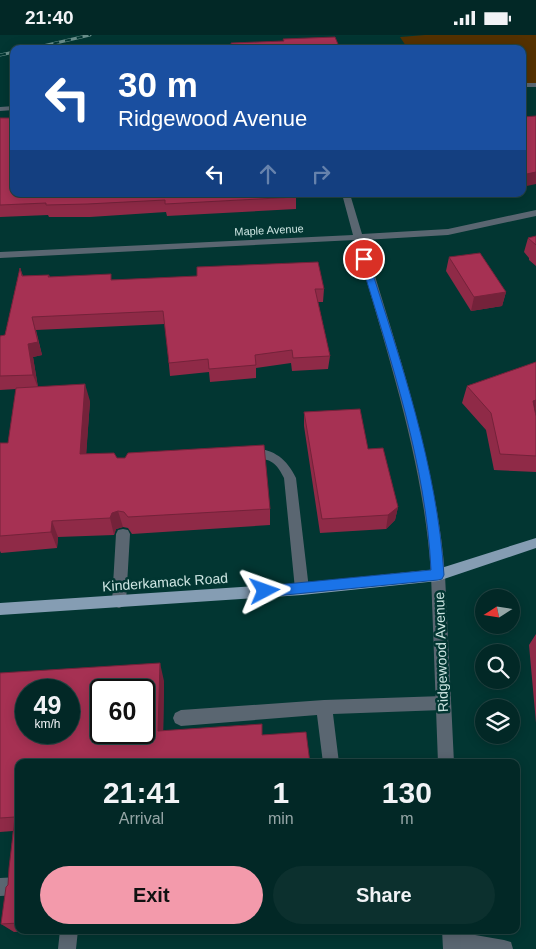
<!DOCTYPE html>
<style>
body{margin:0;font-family:Arial,sans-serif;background:#0c302e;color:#f1f3f6;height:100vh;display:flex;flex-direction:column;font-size:19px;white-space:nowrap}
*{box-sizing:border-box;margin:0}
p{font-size:16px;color:#96a6a7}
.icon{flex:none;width:28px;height:28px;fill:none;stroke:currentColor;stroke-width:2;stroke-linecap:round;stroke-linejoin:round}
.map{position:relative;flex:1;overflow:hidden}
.details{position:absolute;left:15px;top:724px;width:505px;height:175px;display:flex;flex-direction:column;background:#022826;border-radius:10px;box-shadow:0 2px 12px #0003,0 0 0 1px #234443}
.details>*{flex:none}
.hud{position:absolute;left:10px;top:10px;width:516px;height:152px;border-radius:10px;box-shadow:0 2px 12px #0003,0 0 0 1px #234443;background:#1a4fa0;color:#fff;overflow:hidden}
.needle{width:32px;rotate:258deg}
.tools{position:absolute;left:475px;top:554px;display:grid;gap:10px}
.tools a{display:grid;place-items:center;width:45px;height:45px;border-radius:50%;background:#022826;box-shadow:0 2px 12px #0003,0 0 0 1px #234443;font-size:25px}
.speed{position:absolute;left:15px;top:644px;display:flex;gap:10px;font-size:25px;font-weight:700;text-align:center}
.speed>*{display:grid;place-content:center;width:65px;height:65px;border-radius:50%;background:#022826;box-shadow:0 2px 12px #0003,0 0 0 1px #234443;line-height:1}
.speed small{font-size:12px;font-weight:400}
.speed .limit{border:2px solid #111;border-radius:8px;background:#fff;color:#111}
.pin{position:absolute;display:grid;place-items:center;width:42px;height:42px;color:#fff;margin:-21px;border:2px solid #fff;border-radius:50%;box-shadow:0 1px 5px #0007}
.me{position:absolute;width:55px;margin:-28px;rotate:86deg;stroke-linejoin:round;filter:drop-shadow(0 0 4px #0008)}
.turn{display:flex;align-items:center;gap:18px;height:105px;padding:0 25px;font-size:22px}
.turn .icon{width:65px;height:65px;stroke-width:2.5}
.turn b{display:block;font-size:35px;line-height:42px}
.lanes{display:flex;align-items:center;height:48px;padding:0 25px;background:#0003;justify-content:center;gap:25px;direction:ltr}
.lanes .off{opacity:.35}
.eta{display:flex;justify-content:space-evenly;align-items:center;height:85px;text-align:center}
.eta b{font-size:30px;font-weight:700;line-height:35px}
.button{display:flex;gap:10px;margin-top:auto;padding:10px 25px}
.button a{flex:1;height:58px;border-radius:30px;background:#f39aab;color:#111;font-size:20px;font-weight:700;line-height:58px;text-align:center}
.button a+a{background:#0c302e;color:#f1f3f6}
.status{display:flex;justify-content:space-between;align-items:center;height:35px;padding:0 25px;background:#022826;direction:ltr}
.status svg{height:14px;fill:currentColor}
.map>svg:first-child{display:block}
.green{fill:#543100}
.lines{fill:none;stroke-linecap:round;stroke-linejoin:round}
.service{fill:#5a6671;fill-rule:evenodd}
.minor{fill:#5a6671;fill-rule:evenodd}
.tertiary{fill:#5a6671;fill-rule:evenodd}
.primary{fill:#859db3;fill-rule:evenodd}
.rail-casing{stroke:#698f8b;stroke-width:3}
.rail{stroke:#023632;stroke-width:2;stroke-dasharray:6;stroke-linecap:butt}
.wall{fill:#8f2a47}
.shaded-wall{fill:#74223a}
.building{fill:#a63153;stroke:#74223a;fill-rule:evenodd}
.route{fill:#1a73e8;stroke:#114b97}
.labels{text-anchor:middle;stroke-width:5;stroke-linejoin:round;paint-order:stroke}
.far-street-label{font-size:11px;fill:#cde5e2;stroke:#023632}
.street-label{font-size:14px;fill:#cde5e2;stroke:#023632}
</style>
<div class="status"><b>21:40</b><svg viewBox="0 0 49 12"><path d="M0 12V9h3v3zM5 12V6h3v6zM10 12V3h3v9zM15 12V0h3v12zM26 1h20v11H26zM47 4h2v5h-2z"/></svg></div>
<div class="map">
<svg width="536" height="914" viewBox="0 0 536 914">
<rect width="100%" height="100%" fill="#023632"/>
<path class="green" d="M425,0h111v50h-13l-1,-36h-114l-8,-12z"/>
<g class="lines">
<path class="service" d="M249,413c23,0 37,9 47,30l13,111 -2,4 -5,2 -5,-2 -2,-4 -11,-111c-11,-23 -19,-17 -39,-23l-2,-3z
M123,494l5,1 2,4 -4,68 -2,4 -5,2 -5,-2 -2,-4 4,-68 2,-4z
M443,661l5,2 3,5 -3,5 -5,2 -110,4 6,49h-16l-6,-48 -136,11 -6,-3 -2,-5 2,-5 6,-3 143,-10z
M19,842v18l-19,1v-18z
M60,895h18l-2,19h-18z
M452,896l52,9 7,2 2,7h-62l-6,-2 -2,-7 2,-7z"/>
<path class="minor" d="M522,48h14v4h-14z
M14,71v4l-14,1v-4z
M342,159h8l12,40 86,-5 88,-19v6l-88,19 -84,5c33,110 72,220 81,335l-2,4 -5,2 -5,-2 -2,-4c-7,-115 -45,-224 -76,-335l-355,18v-6l353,-17z"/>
<path class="tertiary" d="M438,534l5,2 2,4 9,188h-16l-7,-188 2,-4z
M442,895h18l1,19h-18z"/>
<path class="primary" d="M536,503v10l-98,33 -136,14 -302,20v-12l302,-20 136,-14z"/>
<g class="rail-casing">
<path id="rail" d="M30,14l60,-14
M0,20l14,-3"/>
</g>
<use href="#rail" class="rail"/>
</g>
<path class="wall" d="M0,83l296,79v12l-129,7 -1,-4 -76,5h-41l-1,-2 -48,2z
M536,201v30l-7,-6v-2l-5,-6 4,-14z
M449,222l57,35 -4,14 -31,5 -25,-40z
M20,233l3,8 26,-1 1,2 274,12 -1,13h-5l12,54 -2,13 -36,2 -1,-8 -35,5v10l-46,4 -1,-10 -39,4 -5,-52 -129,6 6,25 -9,2 5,30 52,14 -4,53 31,4 153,51v16l-138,9 -4,-6 -5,-1 -7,2 -2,6 -56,2 -1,11 -56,5 -1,-2v-108h8l8,-54 -16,1v-54l5,-1z
M467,351l69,30v56l-42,-2 -8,-40 -24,-27z
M304,377l64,37 30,58 -3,13 -9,9 -66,4 -16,-107z
M536,599v89l-7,-78z
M0,638l164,8 -1,50 -144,32v167h27l-32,2 -13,-8 7,-39 5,-54 -13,1z"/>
<path class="shaded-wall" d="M536,137v12l-14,3v-12z
M485,159h12l-13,3z
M506,257l-4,14 -31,5 3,-14z
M32,282l10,38 -9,2 5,31 -5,-13 -5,-31z
M85,349l5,17 -5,71 -5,-18z
M536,365v14l-3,-13z
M398,472l-3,13 -9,9 2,-14z
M118,476l5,16 -7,2 -2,6 -4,-17 2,-5z
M52,486l6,16 -1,11 -6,-16z
M160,628l4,18 -1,66 -5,-16z"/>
<path class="building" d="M335,2l5,12h-108l-1,-6 53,-2 -1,-2z
M536,81v56l-14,3v-58z
M0,83h14v76h282v3l-131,7v-4l-78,4 -41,1v-2l-46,2z
M536,201v9l-8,-7z
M480,218l26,39 -32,5 -25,-40z
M318,227l6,27h-9l15,67 -37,2 -1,-8 -37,5 1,10 -47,4 -1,-10 -39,4 -6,-52 -131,6 6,25 -10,2 5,31 -33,1v-40l5,-1 15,-67 2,8 27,-1 -1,2 63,-3v6l86,-4v-9z
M536,327v38l-3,1 3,15v40l-36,-2 -9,-41 -24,-27z
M85,349l-5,70 34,-1 3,5h8l3,-5 136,-8 6,64 -142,8 -4,-5 -6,-1 -6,2 -2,5 -58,3 -1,11 -51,4v-93h8l8,-55z
M360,374l8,40 15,-1 15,59 -10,8 -66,4 -18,-107z
M160,628l-2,68 104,-7v11l44,-3 4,31h-291v160l-18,1 5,-37 2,-2 1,-17 6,-51 -15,1v-145zM26,655h43v43h-43zM101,655h43v43h-43z"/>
<path class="route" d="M364,221l4,3c33,103 69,207 76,316l-2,4 -4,1 -173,17 -4,-2 -2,-4 2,-3 4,-2 166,-16c-5,-106 -40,-209 -71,-311z"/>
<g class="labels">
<g class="far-street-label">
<text transform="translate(269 195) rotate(-3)" y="4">Maple Avenue</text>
</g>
<g class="street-label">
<text transform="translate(165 547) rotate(-4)" y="5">Kinderkamack Road</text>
<text transform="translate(441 617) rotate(-92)" y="5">Ridgewood Avenue</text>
</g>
</g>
</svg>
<div class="tools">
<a><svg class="needle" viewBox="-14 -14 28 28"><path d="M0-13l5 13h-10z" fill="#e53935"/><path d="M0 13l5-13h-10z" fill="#96a6a7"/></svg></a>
<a><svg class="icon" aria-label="search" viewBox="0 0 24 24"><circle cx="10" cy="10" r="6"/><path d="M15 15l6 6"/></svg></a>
<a><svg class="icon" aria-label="layers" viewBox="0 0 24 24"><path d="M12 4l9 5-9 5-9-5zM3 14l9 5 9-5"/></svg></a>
</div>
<div class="speed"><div>49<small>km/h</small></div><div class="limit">60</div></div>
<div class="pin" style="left:364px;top:224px;background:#d93025"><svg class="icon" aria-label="arrive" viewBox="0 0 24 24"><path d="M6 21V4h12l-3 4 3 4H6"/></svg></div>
<svg class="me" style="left:265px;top:556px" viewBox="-20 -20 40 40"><path d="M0-17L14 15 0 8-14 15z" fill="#1a73e8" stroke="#fff" stroke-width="4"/></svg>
<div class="hud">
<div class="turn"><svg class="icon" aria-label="left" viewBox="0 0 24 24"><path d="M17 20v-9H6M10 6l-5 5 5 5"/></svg><div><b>30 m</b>Ridgewood Avenue</div></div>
<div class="lanes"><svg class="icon" aria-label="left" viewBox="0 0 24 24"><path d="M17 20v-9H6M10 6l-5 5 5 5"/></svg><svg class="icon off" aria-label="ahead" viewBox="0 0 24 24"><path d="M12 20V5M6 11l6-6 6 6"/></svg><svg class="icon off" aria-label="right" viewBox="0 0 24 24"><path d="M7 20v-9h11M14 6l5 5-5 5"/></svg></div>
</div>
<section class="details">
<div class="eta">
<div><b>21:41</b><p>Arrival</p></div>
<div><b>1</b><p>min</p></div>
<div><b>130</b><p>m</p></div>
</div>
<div class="button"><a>Exit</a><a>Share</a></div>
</section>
</div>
